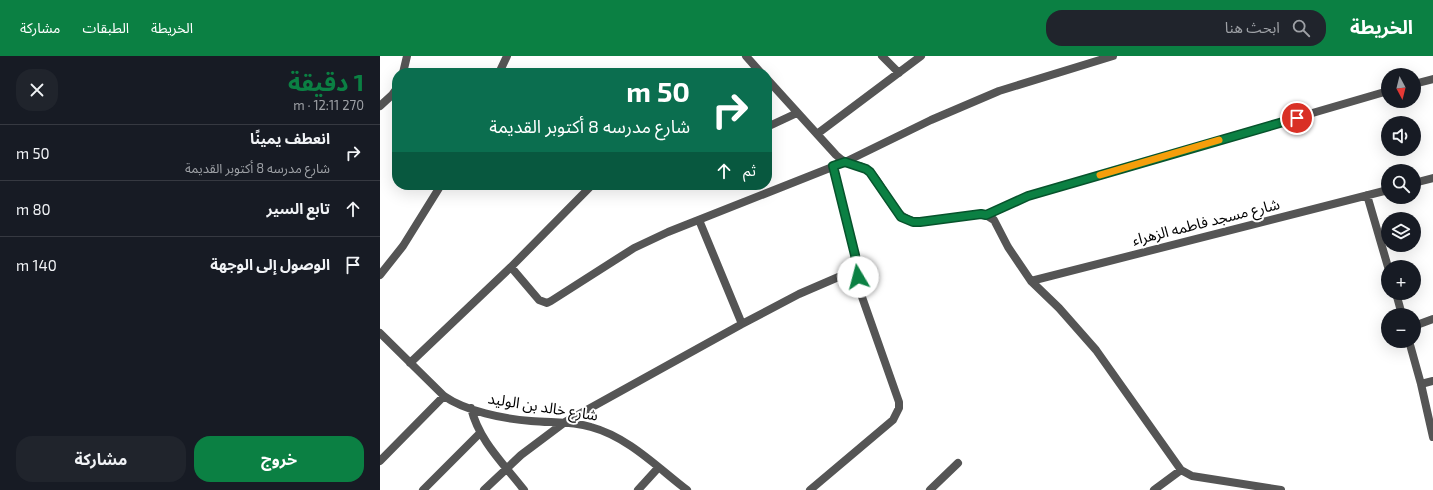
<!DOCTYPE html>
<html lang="ar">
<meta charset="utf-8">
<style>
body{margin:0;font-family:"Exo 2","Noto Sans Arabic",sans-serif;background:#20242c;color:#f1f3f6;direction:rtl;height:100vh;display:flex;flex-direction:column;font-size:15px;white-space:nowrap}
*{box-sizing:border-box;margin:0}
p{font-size:13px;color:#9ea1a6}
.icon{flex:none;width:22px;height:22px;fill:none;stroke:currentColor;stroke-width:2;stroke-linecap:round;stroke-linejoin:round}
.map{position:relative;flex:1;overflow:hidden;direction:ltr}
.drawer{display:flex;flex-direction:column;background:#171b24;width:380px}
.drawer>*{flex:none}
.hud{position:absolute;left:12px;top:12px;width:380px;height:122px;border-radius:16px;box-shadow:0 4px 16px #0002;direction:rtl;background:#0b6e4f;color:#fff;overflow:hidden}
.needle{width:26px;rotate:173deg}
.buttons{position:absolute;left:1001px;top:12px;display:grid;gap:8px}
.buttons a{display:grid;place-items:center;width:40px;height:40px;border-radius:50%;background:#171b24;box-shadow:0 4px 16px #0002;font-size:20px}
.pin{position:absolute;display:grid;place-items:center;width:34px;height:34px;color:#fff;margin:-17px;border:2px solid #fff;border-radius:50%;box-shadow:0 1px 4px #0007}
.me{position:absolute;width:44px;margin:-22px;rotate:352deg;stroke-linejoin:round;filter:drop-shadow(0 0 3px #0008)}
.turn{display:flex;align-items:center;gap:14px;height:84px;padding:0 16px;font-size:18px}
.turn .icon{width:52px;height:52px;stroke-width:2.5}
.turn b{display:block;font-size:28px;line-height:34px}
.then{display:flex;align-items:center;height:38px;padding:0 16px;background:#0003;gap:8px;font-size:15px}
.round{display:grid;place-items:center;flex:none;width:42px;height:42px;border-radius:16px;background:#20242c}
.overview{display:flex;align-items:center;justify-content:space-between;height:68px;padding:0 16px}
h1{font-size:24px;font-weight:700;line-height:30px;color:#0b8043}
.action{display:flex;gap:8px;margin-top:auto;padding:8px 16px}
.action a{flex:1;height:46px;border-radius:16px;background:#0b8043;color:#fff;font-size:16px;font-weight:700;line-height:46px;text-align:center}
.action a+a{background:#20242c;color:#f1f3f6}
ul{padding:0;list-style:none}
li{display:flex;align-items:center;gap:12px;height:56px;padding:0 16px;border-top:1px solid #363941}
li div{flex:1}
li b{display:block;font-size:15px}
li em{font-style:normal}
header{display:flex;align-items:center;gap:24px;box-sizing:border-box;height:56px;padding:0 20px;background:#0b8043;color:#fff}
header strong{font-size:19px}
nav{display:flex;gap:22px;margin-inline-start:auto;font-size:14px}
.search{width:280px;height:36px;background:#20242c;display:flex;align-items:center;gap:10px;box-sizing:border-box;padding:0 14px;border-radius:16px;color:#9ea1a6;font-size:15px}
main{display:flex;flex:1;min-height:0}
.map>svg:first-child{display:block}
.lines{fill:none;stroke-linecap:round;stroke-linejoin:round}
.street{stroke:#555;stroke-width:8}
.route-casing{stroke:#07532c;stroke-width:10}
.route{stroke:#0b8043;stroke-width:7}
.slow{stroke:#f59e0b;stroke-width:7}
.labels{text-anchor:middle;stroke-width:4;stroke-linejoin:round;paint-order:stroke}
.street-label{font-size:15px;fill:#000;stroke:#fff}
</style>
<header>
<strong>الخريطة</strong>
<div class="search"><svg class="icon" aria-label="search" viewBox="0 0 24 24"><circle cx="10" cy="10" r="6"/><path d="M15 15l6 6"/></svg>ابحث هنا</div>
<nav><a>الخريطة</a><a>الطبقات</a><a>مشاركة</a></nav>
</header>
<main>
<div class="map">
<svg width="1053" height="434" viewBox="0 0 1053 434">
<rect width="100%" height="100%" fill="#fff"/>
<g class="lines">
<path class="street" d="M366,0l15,17
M502,0l17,17
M23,17l4,-17
M119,17l8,-17
M387,23l69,76c3,3 6,5 10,7 8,4 17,3 23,9 18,17 22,50 51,51l61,-8 5,1 8,5 14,27 23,34 28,27 37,42 85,120 11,6 89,14
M1034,28l19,-5
M0,50l12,-11 5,-7
M387,71l30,-14
M437,78l104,-78
M1034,127l19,-5
M987,139l21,72
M606,159l42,-19 360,-105
M319,164l43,104
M131,211l28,33 8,3 4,-2 83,-53 34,-16 177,-70 86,-42 68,-29 114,-35
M0,219l23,-29 38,-61
M651,225l357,-91
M1016,237l6,22
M1034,270l19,-7
M0,277l64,63c21,15 60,23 87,25 20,2 40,0 60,6 37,10 66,40 96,63
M1029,285l12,43 12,53
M30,307l101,-96 81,-82
M1041,328l12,-3
M91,352c8,33 33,56 53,82
M0,405l64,-65
M43,434l57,-57
M104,434l37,-35 44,-33 177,-98 57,-30 58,-25
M258,434l20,-22
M430,434l83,-70 6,-12v-6l-37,-105 -7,-42 -22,-89
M550,434l28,-27
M774,434l27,-20"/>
</g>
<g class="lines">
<g class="route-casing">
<path id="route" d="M478,221l-3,-22 -22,-89 12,-4 21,7 4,3 31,45 12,5h7l61,-8 5,1 42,-19 269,-78"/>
</g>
<use href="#route" class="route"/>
<path class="slow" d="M720,119l119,-35"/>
</g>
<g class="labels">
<g class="street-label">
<text transform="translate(826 166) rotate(-14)" y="5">شارع مسجد فاطمه الزهراء</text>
<text transform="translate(163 351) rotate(9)" y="5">شارع خالد بن الوليد</text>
</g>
</g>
</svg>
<div class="buttons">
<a><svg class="needle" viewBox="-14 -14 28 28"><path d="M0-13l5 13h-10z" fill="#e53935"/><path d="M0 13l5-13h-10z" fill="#9ea1a6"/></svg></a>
<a><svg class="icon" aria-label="sound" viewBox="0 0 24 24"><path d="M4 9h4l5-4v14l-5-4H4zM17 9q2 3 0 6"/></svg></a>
<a><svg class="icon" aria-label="search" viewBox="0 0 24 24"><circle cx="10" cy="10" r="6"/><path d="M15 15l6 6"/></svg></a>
<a><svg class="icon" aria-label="layers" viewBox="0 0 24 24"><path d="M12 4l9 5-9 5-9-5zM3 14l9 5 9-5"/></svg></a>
<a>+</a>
<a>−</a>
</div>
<div class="pin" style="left:917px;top:62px;background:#d93025"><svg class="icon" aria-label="arrive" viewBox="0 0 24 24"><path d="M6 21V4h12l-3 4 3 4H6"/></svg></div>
<svg class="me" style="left:478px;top:221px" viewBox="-20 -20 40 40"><circle r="19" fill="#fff"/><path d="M0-13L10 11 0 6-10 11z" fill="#0b8043"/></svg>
<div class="hud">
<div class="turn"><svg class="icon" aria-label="right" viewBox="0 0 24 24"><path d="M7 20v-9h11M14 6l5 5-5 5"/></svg><div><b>50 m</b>شارع مدرسه 8 أكتوبر القديمة</div></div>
<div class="then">ثم<svg class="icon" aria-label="ahead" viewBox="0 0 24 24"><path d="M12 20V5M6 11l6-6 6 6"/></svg></div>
</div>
</div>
<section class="drawer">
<div class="overview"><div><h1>1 دقيقة</h1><p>270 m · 12:11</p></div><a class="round"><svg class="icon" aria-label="close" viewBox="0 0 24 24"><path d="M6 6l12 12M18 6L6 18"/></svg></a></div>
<ul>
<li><svg class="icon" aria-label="right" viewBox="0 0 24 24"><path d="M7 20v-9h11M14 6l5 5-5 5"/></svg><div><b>انعطف يمينًا</b><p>شارع مدرسه 8 أكتوبر القديمة</p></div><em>50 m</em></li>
<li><svg class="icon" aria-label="ahead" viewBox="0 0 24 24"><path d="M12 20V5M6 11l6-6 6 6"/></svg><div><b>تابع السير</b></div><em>80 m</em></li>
<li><svg class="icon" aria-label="arrive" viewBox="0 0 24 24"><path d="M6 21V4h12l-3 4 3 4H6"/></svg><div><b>الوصول إلى الوجهة</b></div><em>140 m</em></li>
</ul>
<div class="action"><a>خروج</a><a>مشاركة</a></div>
</section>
</main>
